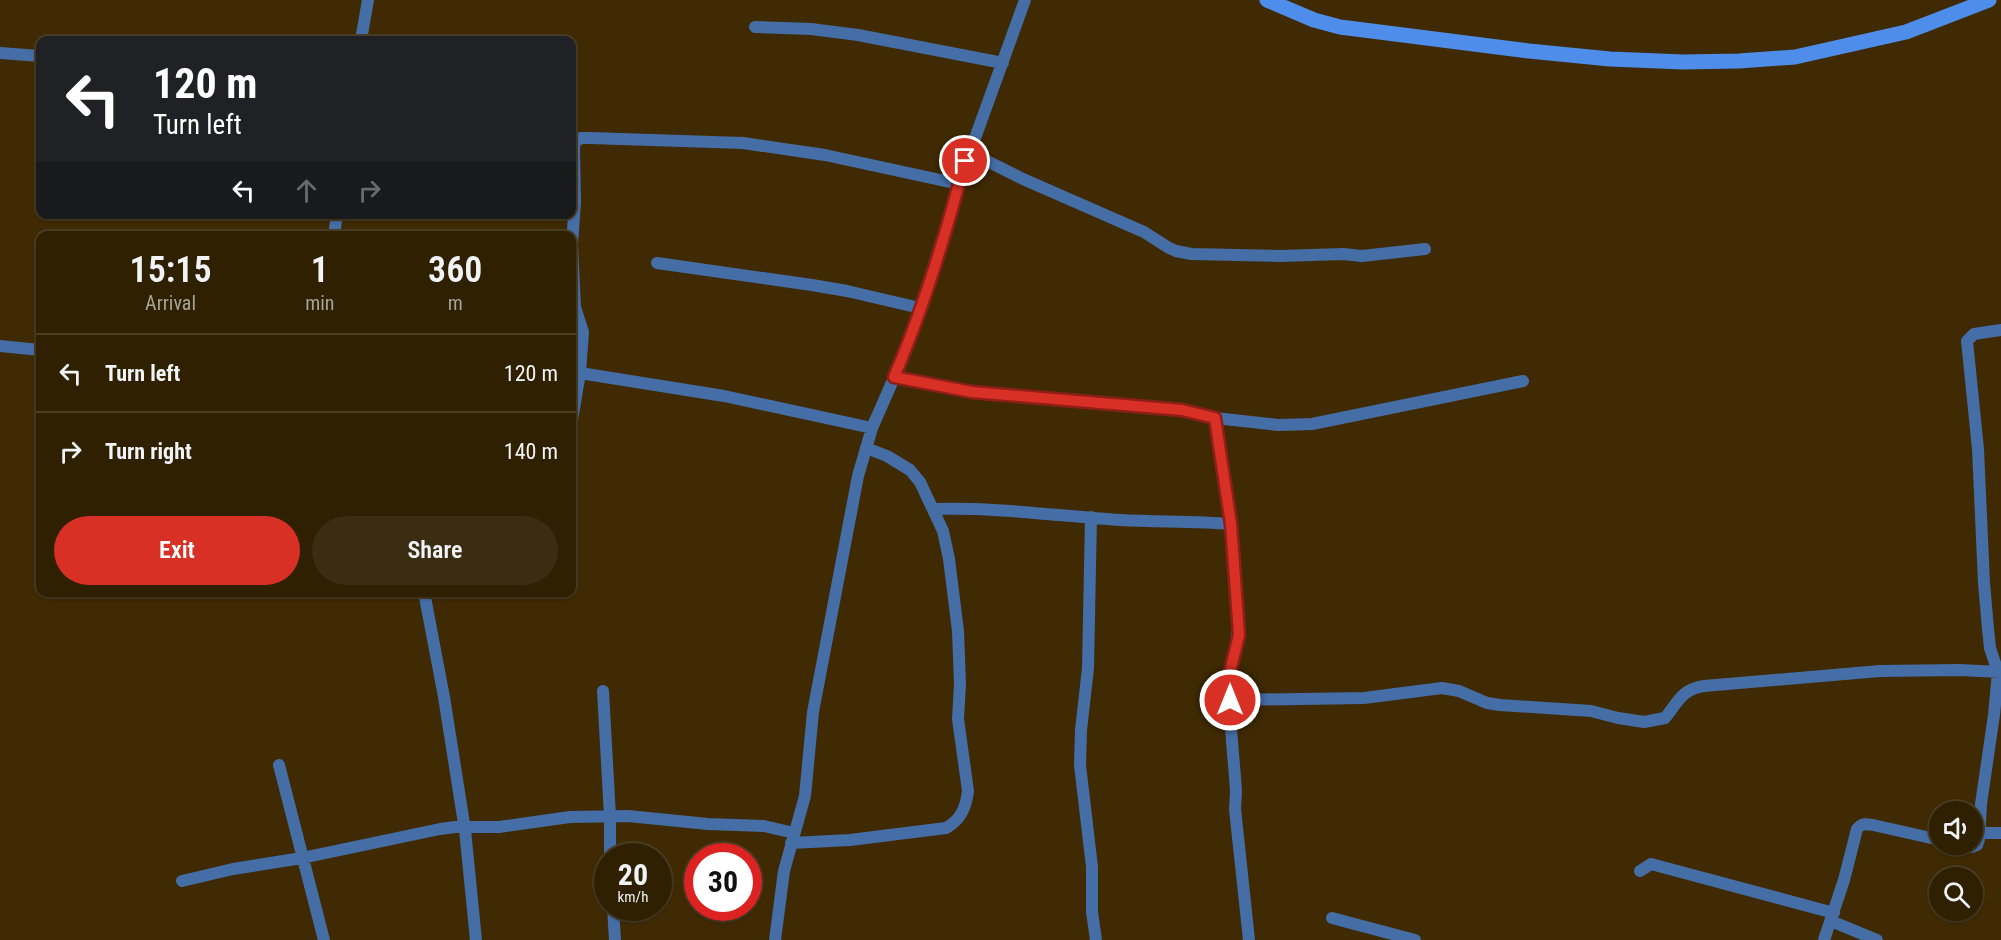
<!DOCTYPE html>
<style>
body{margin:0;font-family:"Roboto Condensed",sans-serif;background:#3b2d11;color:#f1f3f6;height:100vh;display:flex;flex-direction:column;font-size:22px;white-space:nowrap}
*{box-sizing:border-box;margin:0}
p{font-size:20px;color:#a7a399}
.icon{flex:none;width:33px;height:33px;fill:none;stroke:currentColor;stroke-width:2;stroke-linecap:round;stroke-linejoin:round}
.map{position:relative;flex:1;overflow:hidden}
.details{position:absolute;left:36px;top:231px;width:540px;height:366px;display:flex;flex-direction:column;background:#2f2002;border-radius:12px;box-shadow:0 2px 4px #0004,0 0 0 2px #4a3e24}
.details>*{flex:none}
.banner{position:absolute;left:36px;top:36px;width:540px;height:183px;border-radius:12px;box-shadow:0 2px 4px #0004,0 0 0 2px #4a3e24;background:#202124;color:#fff;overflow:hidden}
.tools{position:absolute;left:1929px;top:801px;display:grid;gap:12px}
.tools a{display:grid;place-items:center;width:54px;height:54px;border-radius:50%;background:#2f2002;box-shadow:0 2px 4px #0004,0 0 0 2px #4a3e24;font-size:30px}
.speed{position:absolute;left:594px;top:843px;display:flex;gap:12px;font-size:30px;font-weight:700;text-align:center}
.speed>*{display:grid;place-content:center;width:78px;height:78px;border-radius:50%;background:#2f2002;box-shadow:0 2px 4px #0004,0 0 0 2px #4a3e24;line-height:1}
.speed small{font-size:15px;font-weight:400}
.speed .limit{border:9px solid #d22;background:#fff;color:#111}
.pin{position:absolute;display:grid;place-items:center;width:51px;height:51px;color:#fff;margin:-26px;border:3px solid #fff;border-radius:50%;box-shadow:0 2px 6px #0007}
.me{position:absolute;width:66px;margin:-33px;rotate:0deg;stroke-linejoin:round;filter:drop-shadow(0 0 4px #0008)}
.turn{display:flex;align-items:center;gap:21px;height:126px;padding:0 18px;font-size:27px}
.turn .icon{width:78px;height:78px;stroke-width:2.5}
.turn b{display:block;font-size:42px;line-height:51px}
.lanes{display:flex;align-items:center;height:57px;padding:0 18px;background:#0003;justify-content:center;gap:30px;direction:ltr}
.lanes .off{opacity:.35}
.eta{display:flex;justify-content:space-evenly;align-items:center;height:102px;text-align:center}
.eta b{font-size:36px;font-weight:600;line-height:42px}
.action{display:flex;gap:12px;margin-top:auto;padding:12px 18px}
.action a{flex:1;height:69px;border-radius:36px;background:#d93025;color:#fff;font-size:24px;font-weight:600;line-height:69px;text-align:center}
.action a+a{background:#3b2d11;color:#f1f3f6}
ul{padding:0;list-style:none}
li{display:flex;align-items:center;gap:18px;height:78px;padding:0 18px;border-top:2px solid #4a3e24}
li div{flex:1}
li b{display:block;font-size:22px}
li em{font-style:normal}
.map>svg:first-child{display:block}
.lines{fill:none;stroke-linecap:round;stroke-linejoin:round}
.street{stroke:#456da6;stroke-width:12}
.secondary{stroke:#4e8eea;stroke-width:15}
.route-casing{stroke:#8d1f18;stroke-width:15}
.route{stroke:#d93025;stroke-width:10}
</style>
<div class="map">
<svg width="2001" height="940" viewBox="0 0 2001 940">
<rect width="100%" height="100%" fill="#3f2a03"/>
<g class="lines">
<path class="street" d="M755,27l56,2 47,6 145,28
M361,40l7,-40
M0,53l40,3
M969,152l54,27 121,53 25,16 7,3 15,3 90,2 62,-2 19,2 63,-7
M334,236l3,-22
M657,263l155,22 35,6 73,17
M0,346l40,4
M580,373l144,23 148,32
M894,377l78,15 210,18 33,8 16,106 7,96c1,21 -7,39 -8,60 -2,37 4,75 6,112l-1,17 14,131
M1215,418l63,7 34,-1 211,-43
M572,420l8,-47 3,-41 -8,-25 -3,-63 3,-42 -1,-54 1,-6 6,-4h9l153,5 82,12 134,29
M933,509c63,-2 125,7 188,11 37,2 73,1 110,4
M1091,517l-3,151 -7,62 -1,35 12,102v45l4,28
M424,592l20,105 21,133 11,110
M603,691l7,125v40
M1230,700l134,-2 78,-10 17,3 28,12 13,2 91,6 27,7 26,4 21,-4c13,-16 17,-29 39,-32l176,-15 79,-1 42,2
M279,765l45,175
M1980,833h21
M791,843l59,-3 96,-12c15,-8 20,-21 22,-37l-10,-72 2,-35 -2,-53 -9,-72 -6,-28 -23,-49 -10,-12 -23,-14 -21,-8
M1957,844l15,3 5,-2 2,-6 2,-35 13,-89 4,-43 -8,-24 -2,-19 -4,-46 -6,-134 -11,-108 7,-7 27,-4
M1640,871l11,-7 183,49
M182,881l51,-12 69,-11 138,-29 15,-2h44l71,-10 58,-1 80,8 56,2 30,7
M613,908l2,32
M1332,918l83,22
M1831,921l46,19
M775,940l9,-69 21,-75 8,-84 45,-236 14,-48 25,-57 28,-78 30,-94 10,-38 9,-20 51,-141
M1824,940l20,-60 13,-51c5,-6 9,-5 16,-4l67,15"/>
<path class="secondary" d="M1267,0l47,20 26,7 189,24 81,8 73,3 56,-1 56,-4 111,-25 83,-32"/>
</g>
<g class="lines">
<g class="route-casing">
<path id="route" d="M965,161c-19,73 -41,147 -71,216l78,15 210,18 33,8 16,106 7,96 1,15 -9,37v28"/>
</g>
<use href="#route" class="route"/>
</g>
</svg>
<div class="tools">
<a><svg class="icon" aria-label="sound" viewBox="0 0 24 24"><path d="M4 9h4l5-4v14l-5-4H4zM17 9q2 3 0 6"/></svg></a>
<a><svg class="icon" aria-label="search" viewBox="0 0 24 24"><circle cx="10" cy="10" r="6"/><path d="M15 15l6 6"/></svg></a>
</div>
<div class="speed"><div>20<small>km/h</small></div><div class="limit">30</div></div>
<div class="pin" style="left:965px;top:161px;background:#d93025"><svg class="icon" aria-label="arrive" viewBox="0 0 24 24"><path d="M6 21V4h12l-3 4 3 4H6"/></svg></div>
<svg class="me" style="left:1230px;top:700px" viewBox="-20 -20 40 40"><circle r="17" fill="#d93025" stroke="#fff" stroke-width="3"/><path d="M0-11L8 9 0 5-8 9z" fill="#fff"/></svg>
<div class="banner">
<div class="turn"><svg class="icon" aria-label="left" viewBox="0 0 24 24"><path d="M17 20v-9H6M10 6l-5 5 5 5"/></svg><div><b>120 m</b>Turn left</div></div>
<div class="lanes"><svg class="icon" aria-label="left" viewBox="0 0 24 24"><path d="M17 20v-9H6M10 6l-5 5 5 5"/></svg><svg class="icon off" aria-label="ahead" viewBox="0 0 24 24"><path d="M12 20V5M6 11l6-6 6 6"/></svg><svg class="icon off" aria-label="right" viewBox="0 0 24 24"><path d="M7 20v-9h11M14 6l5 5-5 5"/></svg></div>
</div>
<section class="details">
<div class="eta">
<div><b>15:15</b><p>Arrival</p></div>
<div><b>1</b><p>min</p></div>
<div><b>360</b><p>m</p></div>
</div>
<ul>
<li><svg class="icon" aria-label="left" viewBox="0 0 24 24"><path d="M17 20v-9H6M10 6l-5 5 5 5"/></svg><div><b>Turn left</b></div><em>120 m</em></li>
<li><svg class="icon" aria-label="right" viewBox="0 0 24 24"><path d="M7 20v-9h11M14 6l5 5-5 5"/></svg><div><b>Turn right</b></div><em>140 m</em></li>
</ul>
<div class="action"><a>Exit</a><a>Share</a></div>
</section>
</div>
